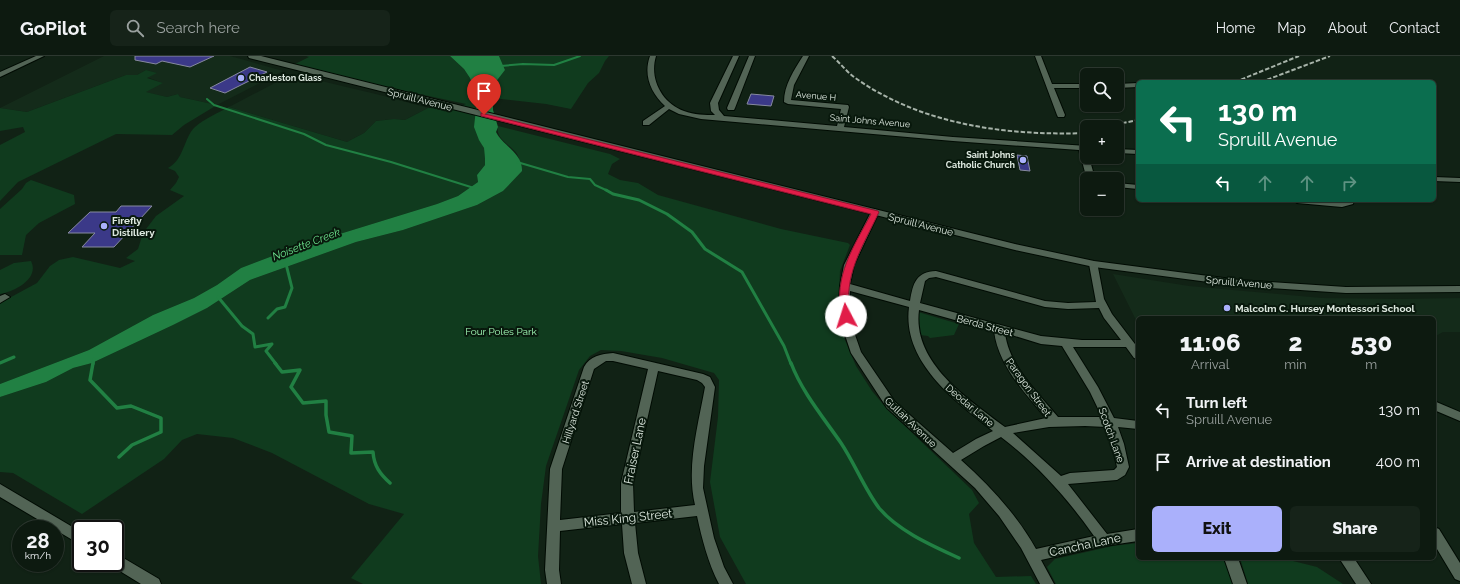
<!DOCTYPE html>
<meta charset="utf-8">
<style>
body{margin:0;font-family:Raleway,sans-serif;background:#162319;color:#f1f3f6;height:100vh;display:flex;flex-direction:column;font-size:15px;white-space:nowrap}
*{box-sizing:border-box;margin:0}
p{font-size:13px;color:#9aa19f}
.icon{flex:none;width:22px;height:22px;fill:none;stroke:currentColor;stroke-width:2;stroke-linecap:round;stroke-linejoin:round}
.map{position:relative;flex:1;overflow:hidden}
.details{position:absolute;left:1136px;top:260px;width:300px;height:244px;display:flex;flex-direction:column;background:#0d1a10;border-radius:6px;box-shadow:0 1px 3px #0004,0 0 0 1px #2d3830}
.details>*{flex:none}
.top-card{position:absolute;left:1136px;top:24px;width:300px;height:122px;border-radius:6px;box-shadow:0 1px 3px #0004,0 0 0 1px #2d3830;background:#0b6e4f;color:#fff;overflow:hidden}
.tools{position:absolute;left:1080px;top:12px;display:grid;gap:8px}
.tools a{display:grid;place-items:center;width:44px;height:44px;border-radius:6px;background:#0d1a10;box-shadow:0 1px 3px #0004,0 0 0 1px #2d3830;font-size:20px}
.speed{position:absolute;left:12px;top:464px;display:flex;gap:8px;font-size:20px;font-weight:700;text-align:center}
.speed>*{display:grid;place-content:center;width:52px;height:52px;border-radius:50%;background:#0d1a10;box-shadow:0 1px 3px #0004,0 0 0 1px #2d3830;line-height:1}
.speed small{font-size:10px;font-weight:400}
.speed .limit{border:2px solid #111;border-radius:6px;background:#fff;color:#111}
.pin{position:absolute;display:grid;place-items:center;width:34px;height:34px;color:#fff;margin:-41px -17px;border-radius:50% 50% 50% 0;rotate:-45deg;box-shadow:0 0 4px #0007}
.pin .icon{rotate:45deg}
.me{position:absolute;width:44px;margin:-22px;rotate:355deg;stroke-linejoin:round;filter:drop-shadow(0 0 3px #0008)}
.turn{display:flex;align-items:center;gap:14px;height:84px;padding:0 16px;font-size:18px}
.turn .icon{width:52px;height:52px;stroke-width:2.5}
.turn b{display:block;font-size:28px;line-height:34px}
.lanes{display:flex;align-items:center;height:38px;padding:0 16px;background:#0003;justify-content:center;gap:20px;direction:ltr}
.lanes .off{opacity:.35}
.eta{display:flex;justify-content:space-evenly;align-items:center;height:68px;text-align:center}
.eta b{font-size:24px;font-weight:800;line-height:28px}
.action{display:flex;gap:8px;margin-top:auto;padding:8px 16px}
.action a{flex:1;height:46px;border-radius:6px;background:#aab0fb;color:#111;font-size:16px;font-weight:800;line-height:46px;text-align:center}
.action a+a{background:#162319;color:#f1f3f6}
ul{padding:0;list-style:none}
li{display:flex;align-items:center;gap:12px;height:52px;padding:0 16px}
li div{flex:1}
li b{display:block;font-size:15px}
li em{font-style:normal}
header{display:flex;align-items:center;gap:24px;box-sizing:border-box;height:56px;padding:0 20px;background:#0d1a10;border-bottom:1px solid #2d3830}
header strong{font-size:19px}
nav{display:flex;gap:22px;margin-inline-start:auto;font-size:14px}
.search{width:280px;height:36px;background:#162319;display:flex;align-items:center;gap:10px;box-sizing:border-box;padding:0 14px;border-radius:6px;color:#9aa19f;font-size:15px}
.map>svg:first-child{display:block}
.built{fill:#142b1a}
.green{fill:#103b1e}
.water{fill:#218043}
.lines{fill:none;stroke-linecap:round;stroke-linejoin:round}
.stream-far2{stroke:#218043;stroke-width:2}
.stream-far1{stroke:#218043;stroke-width:3}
.stream{stroke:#218043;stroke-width:3.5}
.building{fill:#3b3988;stroke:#878aa0}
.minor-casing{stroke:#000b03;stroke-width:2}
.tertiary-casing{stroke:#000b03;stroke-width:2}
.minor{fill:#526455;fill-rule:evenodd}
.tertiary{fill:#526455;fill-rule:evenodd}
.rail{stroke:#a7b3a9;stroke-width:2;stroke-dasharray:4.5 2;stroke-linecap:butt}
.route{fill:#e11d48;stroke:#92132f}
.poi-dot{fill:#aab0fb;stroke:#08180c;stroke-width:1.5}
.labels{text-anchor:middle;stroke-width:4;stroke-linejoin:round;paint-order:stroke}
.far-poi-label{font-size:9px;font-weight:bold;fill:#dde8df;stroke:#08180c;text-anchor:start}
.far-street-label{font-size:9px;fill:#dde8df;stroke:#08180c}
.street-label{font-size:10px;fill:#dde8df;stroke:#08180c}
.poi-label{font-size:10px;font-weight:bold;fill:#dde8df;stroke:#08180c;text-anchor:start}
.park-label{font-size:10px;fill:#a3fcb8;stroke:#08180c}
.water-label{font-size:11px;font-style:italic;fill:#6be08c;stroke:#08180c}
.near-street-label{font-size:12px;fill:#dde8df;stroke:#08180c}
</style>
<header>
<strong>GoPilot</strong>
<div class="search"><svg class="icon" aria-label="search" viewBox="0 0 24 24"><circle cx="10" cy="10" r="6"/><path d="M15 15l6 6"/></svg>Search here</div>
<nav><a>Home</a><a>Map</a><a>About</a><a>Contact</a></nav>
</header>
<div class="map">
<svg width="1460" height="528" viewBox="0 0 1460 528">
<rect width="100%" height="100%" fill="#112215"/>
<path class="built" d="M104,0h126l53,15 -66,34 -37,-8 -2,-3 -11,3 -22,-5 17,-9 -15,-6 9,-4 -10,-3 -9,5h-11l-99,37 -27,-4z
M292,18l92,22 44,12 -23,12 -11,-1 -18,2 -12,12 -17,9 -118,-35z
M1113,218l76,12 133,12 78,1 60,-1v34h-17l-9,5v-19h-296v6z"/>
<path class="green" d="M306,0h144l14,13 6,9 7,22 -1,16 2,19 6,13 1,11v6l-8,10 1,7 -20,14 -21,8 -146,45 -50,19 -24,17 -23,13 -41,17 -64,35 -89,34v-81l37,-20 13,-17 9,-6 14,-3 47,11 15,-7 -9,-3 12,-9 5,-16 13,-17 28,-20 -14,-6 6,-7 3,-6 -4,-6 -7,-3c16,-8 16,-31 27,-41 9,-8 23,-14 34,-20l118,35 17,-9 12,-12 18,-2 11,1 23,-12h29l9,-4 -89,-19 -82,-21 14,-7z
M499,0h110l-4,5 -6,12 -11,10 -17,26 -25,-5 -53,-6 2,-15 10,-13z
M146,14l11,3 -10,5 16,5 -17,9 21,5 11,-3 2,3 37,8 -33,20 -12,10 -56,-1 -98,48 -18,19v-56l25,-13 -2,-5 -23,4v-23l27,4 99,-37h11z
M498,70l112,28 10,5 -8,5 -4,10 12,6 18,3 20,12 123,34 67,14 2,2 -10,26 -2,42 7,27 11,26 16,25 15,18 85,81 7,13 -10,11 5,29 22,34 35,-1 5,8h-290l-26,-47 -10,-55 8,-65 1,-37 -5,-7 -52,-15 -41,-7 -20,-1 -11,6 -11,14 -33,96 -5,38 -3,52 3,28h-178l-12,-6 53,-64 -35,-10 -97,-51 -39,-15 -36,-4 -15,6 -18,19 -82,55 -69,-41 -13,-1v-75l46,-15 27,-14 19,-5 81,-38 34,-17 43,-28 106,-38 47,-12 74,-25 26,-14 19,-25c-2,-4 -3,-8 -5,-12 -7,-10 -22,-15 -19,-28z
M31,124l43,15 1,9 -36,19 -13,12 -4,20h-22v-46l22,-20 4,-6z
M31,205c9,18 -17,31 -31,33v-24l14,-7z
M918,256l41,12 -5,11 -24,3 -2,-2 -8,-1z
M1138,487v15h85l10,26h-177l-9,-17 8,-8 58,-13z
M1240,502h41l36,9 26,17h-95z"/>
<path class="water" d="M450,0h49l6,14 -10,13 -2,15v12l5,17 -2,5c7,14 27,21 26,39l-19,20 -26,14 -74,25 -47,12 -106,38 -43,28 -34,17 -81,38 -19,5 -27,14 -46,15v-13l89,-34 64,-35 41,-17 23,-13 24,-17 50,-19 146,-45 21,-8 20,-14 -1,-7 8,-10v-6l-1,-11 -5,-8 -5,-13 3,-27 -7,-22 -6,-9z"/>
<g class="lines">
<path class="stream-far2" d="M501,10l22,-2 31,1 26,-9
M207,43l7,6 90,29 22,11 65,17 83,26
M517,106l51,15 22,2 5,6 13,6"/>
<path class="stream-far1" d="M606,134l7,4 26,6 28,14 25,18 13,17 37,23 42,74 7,18
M218,241l24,29 11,8 2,13 17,-3 -6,7 10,13
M268,262l9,-9 8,-2 7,-19 -6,-24
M0,307l14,-6
M93,308l1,-5"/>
<path class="stream" d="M93,307l-3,17 27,28 14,-2 30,12v14l-29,13 -13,12
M275,307l7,9 18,-2 -9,17 12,16 23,-2v14l3,17 23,4 -1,17 22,-1c1,14 7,22 17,31
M791,307c11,29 32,54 50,80 14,21 23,45 38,65 19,23 54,38 80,50"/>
</g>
<path class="building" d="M135,0h79l-24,11 -28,-6 -6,3 -21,-4z
M250,11l17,5 -42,21 -15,-5z
M751,38l23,2 -3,10 -24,-2z
M1017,99l10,1 3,15 -10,-1z
M121,150h31l-38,41h-32l13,-14h-27l22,-21h26z"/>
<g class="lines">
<g class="minor-casing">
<path id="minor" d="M36,0h8l-44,21v-5z
M650,0h6c-7,23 6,47 28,55 10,4 21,4 31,4l-4,-4 -1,-8 23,-47h6l-21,47 1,7 5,6 113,10 4,-17 -53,-5 -4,-2c0,-17 10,-32 19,-46h6l-15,29 -3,15 57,5 1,2 -5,20 109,10 134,9v11h2l5,18 3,4h-9l-2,-3 -7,-26 -126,-9 -252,-22 -22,-5 -10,-5 -20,16h-6v-4l22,-15c-14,-13 -22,-31 -15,-50z
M749,0h6l-20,52 -1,2h-6l-1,-2z
M1035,0h6l11,28h35v4h-33l11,27 -1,2h-6l-1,-2z
M1138,27v4l-21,1v-4z
M1117,93l21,1v4l-21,-1z
M1434,121l26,1v4l-26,-1z
M1117,127l21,2v4l-21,-2z
M1293,144l49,1 12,-1 -1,4 -11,3 -45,-4z
M875,153l4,3 -25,53 -4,19 60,17c3,-18 6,-29 26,-30l109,30 23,2 28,-1 -7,-38 2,-2h6l7,37 8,15 26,34v11l-4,-1 -8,-11h-53l25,40 16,31 24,3v8l-20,-2 6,17 5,23 -4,8 -8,5 -49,4 39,50 31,-5v12l-34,5 -63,14 13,24h-14l-19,-36 -22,-32 -24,-28 -88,-80 -36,-55 -8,-24 -4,-25 1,-18 4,-21 27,-53zM936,221l109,30 23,2 31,-1 5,10 17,22h-39l-41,-4 -121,-33 5,-22 4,-3zM850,235l59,16c-7,55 46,94 84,124l-17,8 -23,14 -58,-51 -34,-50 -8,-23 -4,-25zM919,254l75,21c4,34 31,62 52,87l-41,9c-37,-28 -93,-64 -86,-117zM1005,277l36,11 21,2 28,46 12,25h-44c-20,-24 -49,-51 -53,-84zM1085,370l21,1 6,17 5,23 -3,3 -44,3 -9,3 -48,-43 36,-6zM1001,381c37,28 67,62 93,99l-58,13c-19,-34 -46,-63 -75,-89l23,-14z
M5,238l5,3 -10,6v-7z
M613,297l90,21 7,3 5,10 -11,79 -1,22 11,50 10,29 9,17h-14c-11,-21 -17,-45 -22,-68l-62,7 3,30 8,31h-14l-8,-31 -2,-29 -62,7 -1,39 2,14h-14l-2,-14 5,-101 34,-102c6,-11 17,-13 29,-14zM606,305h7l35,8 -27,114v30l-61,7 2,-51 32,-100zM658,315l39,9 5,3 3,4c-7,39 -19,80 -10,118l-61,7 -1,-29z
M1434,345l26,11v9l-26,-11z
M1434,471l5,2 21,34v18l-5,-2 -21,-35z
M1224,502h14l9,26h-14z
M1339,502h15l17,26h-15z"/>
</g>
<g class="tertiary-casing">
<path id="tertiary" d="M248,0h13l754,188 79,17 145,19 107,7 114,-1v6l-114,1 -107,-7 -145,-19 -79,-17 -766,-192z
M0,428l81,48v13l-81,-48z
M115,497l44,26 2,5h-20l-31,-19 -1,-2h6z"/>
</g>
<use href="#minor" class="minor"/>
<use href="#tertiary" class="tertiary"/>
<path class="rail" d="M832,0c8,7 14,15 22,21 67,48 153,59 233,56
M1235,26l64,-26
M1261,26l69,-26
M1103,71l35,-7"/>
</g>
<path class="route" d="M481,57l397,98 1,1c-17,36 -36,63 -29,104l-4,3 -5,-3c-7,-41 12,-68 30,-102l-390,-98z"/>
<g class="poi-dot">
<circle cx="241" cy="22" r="4"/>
<circle cx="1023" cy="104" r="4"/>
<circle cx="104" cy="170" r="4"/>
<circle cx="1227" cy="252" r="4"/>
</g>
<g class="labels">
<g class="far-poi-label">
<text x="249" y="25">Charleston Glass</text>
<text x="1015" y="102" text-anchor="end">Saint Johns<tspan x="1015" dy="10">Catholic Church</tspan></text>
</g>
<g class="far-street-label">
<text transform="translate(816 40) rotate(5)" y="3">Avenue H</text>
<text transform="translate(870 65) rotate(5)" y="3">Saint Johns Avenue</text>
</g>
<g class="street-label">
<text transform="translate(420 43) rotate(14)" y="4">Spruill Avenue</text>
<text transform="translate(921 168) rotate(14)" y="4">Spruill Avenue</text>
<text transform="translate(1239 226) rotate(5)" y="4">Spruill Avenue</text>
<text transform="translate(985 269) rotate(15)" y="4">Berda Street</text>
<text transform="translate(1029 331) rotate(54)" y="4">Paragon Street</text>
<text transform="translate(970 349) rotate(40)" y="4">Deodar Lane</text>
<text transform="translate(575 356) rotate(-72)" y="4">Hillyard Street</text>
<text transform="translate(911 366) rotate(44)" y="4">Gullah Avenue</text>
<text transform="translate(1112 379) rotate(70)" y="4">Scotch Lane</text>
</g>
<g class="poi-label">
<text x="112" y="168">Firefly<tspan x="112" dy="12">Distillery</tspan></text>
<text x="1235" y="256">Malcolm C. Hursey Montessori School</text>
</g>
<g class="park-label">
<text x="501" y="279">Four Poles Park</text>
</g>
<g class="water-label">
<text transform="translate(306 188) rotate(-21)" y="4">Noisette Creek</text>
</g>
<g class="near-street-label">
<text transform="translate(635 395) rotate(-78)" y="4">Fraiser Lane</text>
<text transform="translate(628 462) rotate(-6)" y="4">Miss King Street</text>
<text transform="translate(1085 489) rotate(-12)" y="4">Cancha Lane</text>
</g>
</g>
</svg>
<div class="tools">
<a><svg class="icon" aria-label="search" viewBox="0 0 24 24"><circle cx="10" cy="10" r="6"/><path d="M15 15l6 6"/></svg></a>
<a>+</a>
<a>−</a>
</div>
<div class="speed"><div>28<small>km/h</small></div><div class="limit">30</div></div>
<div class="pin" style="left:484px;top:59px;background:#d93025"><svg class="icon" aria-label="arrive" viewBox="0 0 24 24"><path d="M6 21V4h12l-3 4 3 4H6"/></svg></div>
<svg class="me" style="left:846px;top:260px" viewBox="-20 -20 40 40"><circle r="19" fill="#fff"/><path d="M0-13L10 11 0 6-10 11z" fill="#e11d48"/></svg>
<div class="top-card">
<div class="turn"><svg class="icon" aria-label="left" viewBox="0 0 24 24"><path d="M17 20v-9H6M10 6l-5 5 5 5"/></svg><div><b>130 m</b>Spruill Avenue</div></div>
<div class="lanes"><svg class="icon" aria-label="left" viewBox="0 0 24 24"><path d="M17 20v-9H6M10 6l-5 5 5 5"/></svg><svg class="icon off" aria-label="ahead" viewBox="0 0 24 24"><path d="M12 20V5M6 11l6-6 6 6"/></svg><svg class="icon off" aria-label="ahead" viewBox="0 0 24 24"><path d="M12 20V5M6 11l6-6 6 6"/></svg><svg class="icon off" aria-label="right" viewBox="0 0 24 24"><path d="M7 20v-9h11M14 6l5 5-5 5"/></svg></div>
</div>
<section class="details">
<div class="eta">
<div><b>11:06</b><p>Arrival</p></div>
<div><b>2</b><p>min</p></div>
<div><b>530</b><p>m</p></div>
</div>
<ul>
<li><svg class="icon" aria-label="left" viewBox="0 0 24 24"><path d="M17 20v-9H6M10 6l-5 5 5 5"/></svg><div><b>Turn left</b><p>Spruill Avenue</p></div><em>130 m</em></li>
<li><svg class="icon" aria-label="arrive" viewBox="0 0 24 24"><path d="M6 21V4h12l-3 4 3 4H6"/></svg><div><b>Arrive at destination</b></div><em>400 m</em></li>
</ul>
<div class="action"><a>Exit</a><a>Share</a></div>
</section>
</div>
